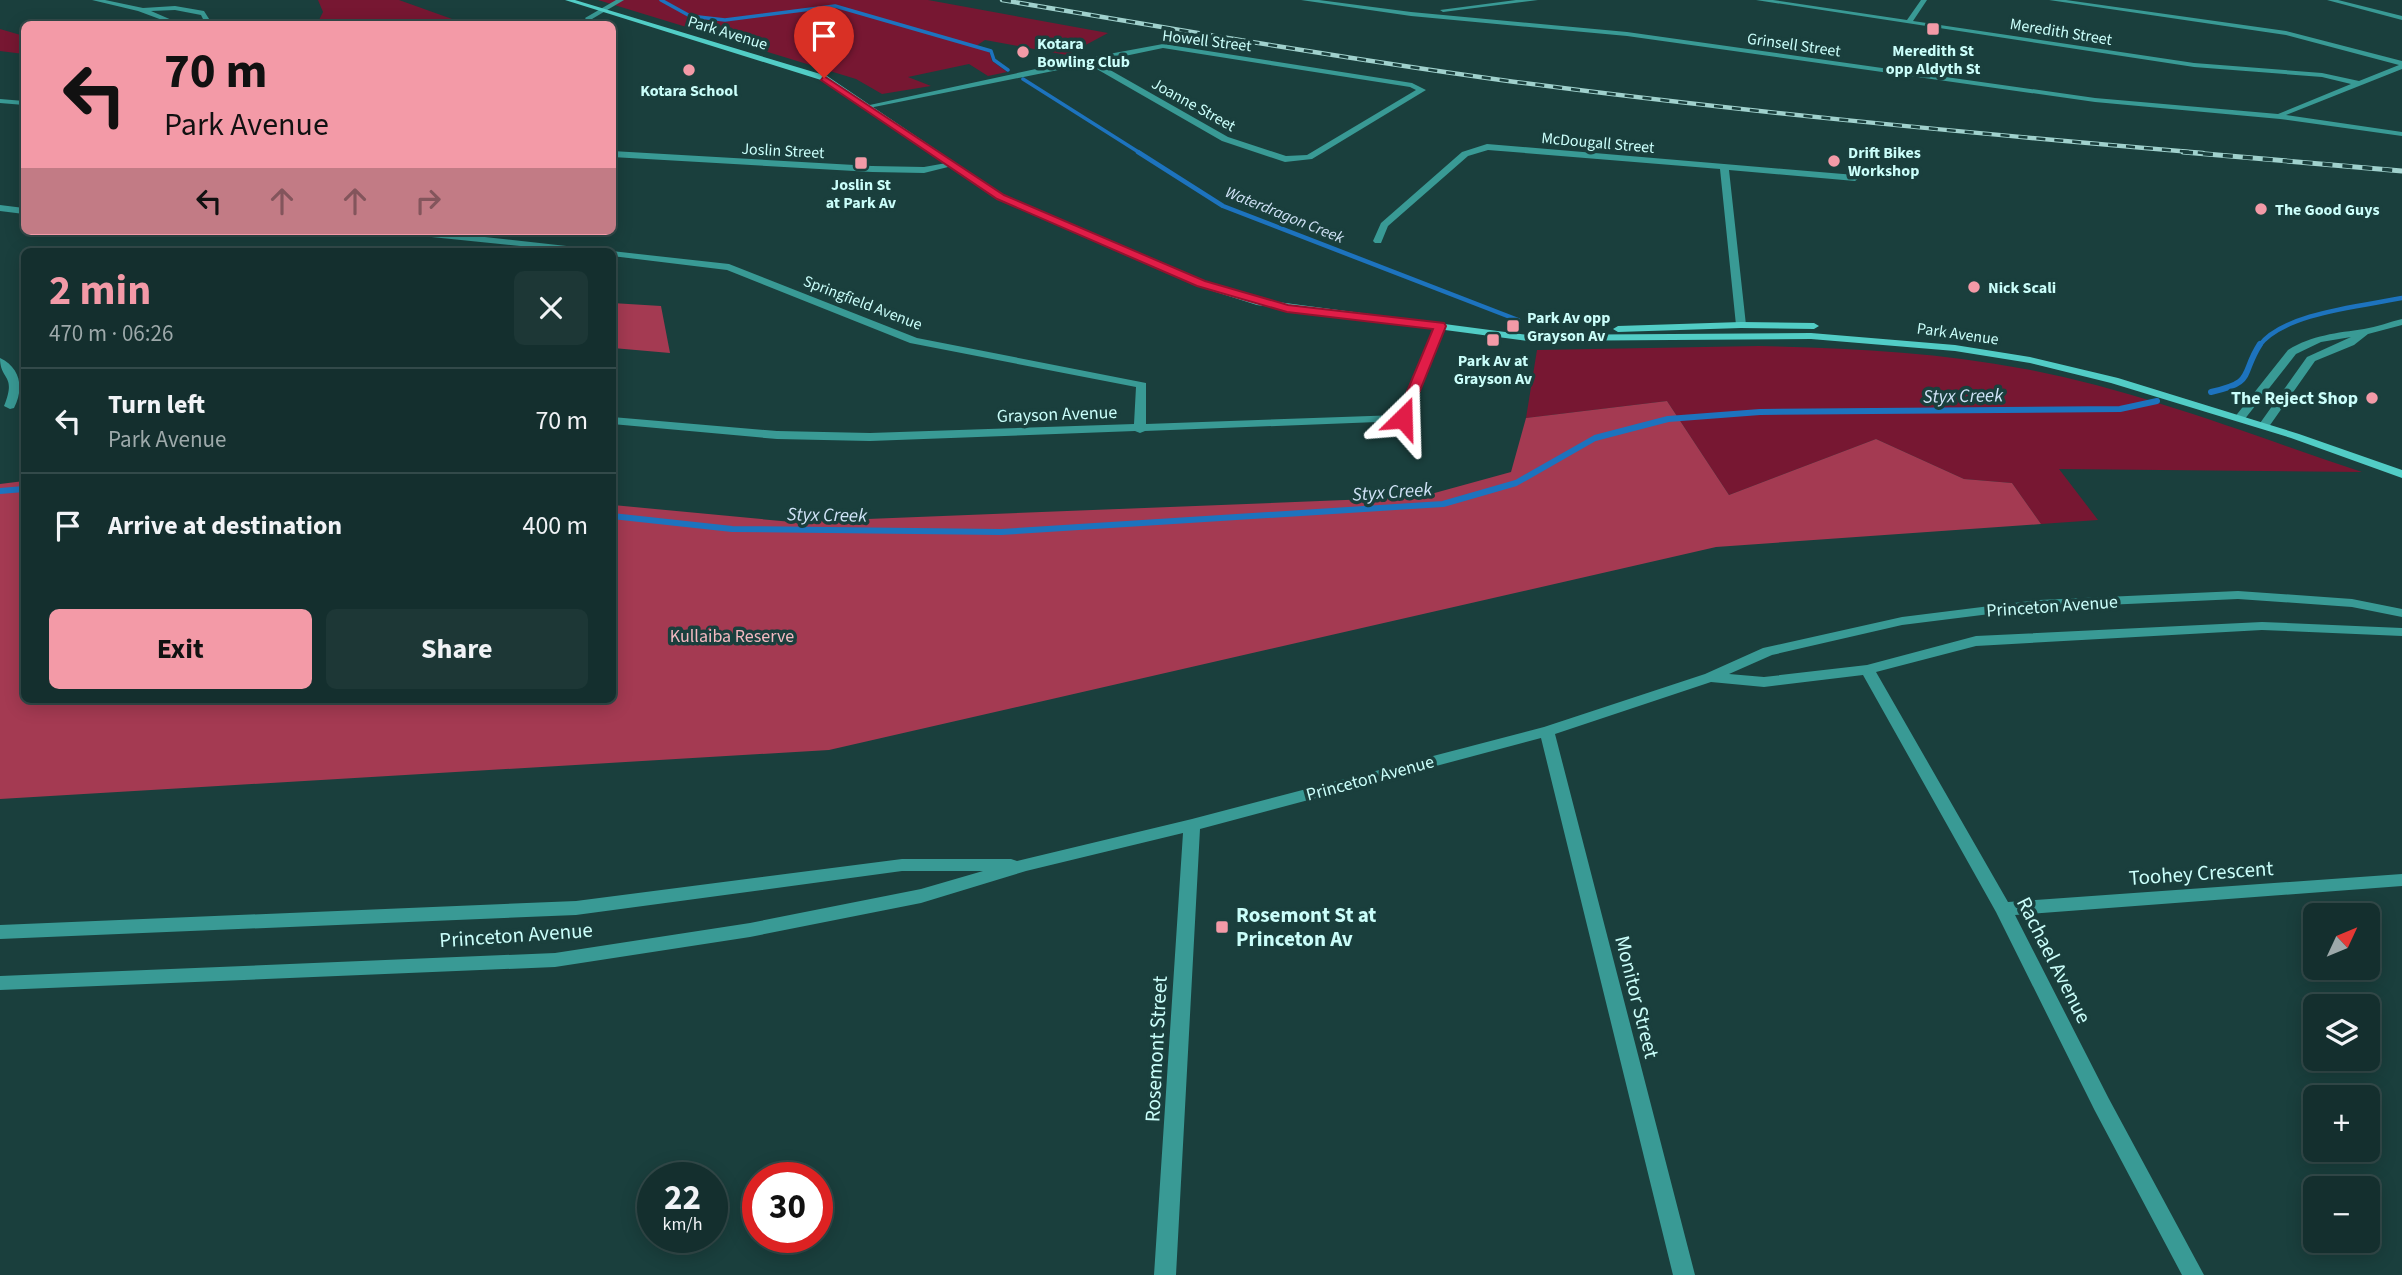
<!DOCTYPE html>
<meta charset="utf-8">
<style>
body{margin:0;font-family:"Source Sans 3",sans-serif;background:#1d3736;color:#f1f3f6;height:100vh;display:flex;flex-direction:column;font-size:26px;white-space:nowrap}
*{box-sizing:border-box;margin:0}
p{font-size:23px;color:#9da9aa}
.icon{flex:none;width:38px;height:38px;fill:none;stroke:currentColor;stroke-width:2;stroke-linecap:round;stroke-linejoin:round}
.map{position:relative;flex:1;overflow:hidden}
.sheet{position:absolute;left:21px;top:248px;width:595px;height:455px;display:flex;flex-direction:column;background:#142f2e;border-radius:10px;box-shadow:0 4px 18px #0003,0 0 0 2px #334a4a}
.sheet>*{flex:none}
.guide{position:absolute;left:21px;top:21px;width:595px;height:214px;border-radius:10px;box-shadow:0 4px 18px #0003,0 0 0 2px #334a4a;background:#f39aa7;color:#111;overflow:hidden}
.needle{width:46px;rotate:46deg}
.buttons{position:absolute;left:2303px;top:903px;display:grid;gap:14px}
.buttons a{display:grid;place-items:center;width:77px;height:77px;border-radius:10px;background:#142f2e;box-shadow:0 4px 18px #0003,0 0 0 2px #334a4a;font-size:35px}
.speed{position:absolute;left:637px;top:1162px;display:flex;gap:14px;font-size:35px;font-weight:700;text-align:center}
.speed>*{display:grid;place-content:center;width:91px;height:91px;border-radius:50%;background:#142f2e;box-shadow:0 4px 18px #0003,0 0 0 2px #334a4a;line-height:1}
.speed small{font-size:18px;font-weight:400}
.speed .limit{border:10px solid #d22;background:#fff;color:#111}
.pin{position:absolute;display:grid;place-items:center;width:60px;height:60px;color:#fff;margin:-72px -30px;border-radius:50% 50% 50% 0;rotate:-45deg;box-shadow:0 0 7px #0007}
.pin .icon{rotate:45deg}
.me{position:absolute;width:77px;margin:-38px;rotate:22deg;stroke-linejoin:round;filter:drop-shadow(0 0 5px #0008)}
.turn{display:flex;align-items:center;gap:24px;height:147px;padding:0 28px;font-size:32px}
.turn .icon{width:91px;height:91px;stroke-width:2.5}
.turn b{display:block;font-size:49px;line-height:60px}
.lanes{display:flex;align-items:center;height:66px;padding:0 28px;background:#0003;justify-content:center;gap:35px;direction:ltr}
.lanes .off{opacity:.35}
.round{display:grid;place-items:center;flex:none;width:74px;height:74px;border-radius:10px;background:#1d3736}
.head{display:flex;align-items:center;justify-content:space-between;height:119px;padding:0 28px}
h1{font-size:42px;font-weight:700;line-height:52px;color:#f39aa7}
.cta{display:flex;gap:14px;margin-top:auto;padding:14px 28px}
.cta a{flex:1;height:80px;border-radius:10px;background:#f39aa7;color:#111;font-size:28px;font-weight:700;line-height:80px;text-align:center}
.cta a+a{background:#1d3736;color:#f1f3f6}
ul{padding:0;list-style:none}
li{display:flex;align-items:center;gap:21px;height:105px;padding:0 28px;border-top:2px solid #334a4a}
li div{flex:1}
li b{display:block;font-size:26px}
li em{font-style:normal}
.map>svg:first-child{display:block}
.green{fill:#771732}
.forest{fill:#a43a52}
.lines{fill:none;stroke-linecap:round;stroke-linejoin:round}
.stream-far2{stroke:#1d73be;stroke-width:3.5}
.stream-far1{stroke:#1d73be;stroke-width:4.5}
.stream{stroke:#1d73be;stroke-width:6}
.minor{fill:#399a95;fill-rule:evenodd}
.tertiary{fill:#399a95;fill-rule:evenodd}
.secondary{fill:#52cdc6;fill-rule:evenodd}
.rail-far1-casing{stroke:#a0d1cd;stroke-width:4.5}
.rail-casing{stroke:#a0d1cd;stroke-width:5}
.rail-far1{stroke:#1a3f3d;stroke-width:2.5;stroke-dasharray:9;stroke-linecap:butt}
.rail{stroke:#1a3f3d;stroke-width:3.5;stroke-dasharray:10;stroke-linecap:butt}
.route{fill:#e11d48;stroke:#92132f;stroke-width:2}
.poi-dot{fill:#f39aa7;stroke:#1a3f3d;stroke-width:2.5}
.labels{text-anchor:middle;stroke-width:7;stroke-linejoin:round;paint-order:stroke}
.far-street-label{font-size:16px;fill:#cafefa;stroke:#1a3f3d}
.far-poi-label{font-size:16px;font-weight:bold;fill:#cafefa;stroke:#1a3f3d;text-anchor:start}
.far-water-label{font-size:16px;font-style:italic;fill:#d0e3f7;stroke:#1a3f3d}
.poi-label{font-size:18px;font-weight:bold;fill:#cafefa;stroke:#1a3f3d;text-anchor:end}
.street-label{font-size:18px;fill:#cafefa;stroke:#1a3f3d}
.park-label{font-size:18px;fill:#f4b9c1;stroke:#1a3f3d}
.water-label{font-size:19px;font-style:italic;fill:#d0e3f7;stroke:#1a3f3d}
.near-street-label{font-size:21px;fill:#cafefa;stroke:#1a3f3d}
.near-poi-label{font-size:21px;font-weight:bold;fill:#cafefa;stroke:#1a3f3d;text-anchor:start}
</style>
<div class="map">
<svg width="2402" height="1275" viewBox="0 0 2402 1275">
<rect width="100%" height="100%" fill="#1a3f3d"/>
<path class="green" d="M318,0h81l67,24h-143l-4,-4 4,-8z
M598,0h330l180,33 -41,22 -82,-15 -9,6 13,5 3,10 15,11 -19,4 -19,-12 -61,13 23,9 -49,8 -26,-15z
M0,29l24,7v18l-24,-3z
M1759,346c90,2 178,6 266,23 115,22 226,66 337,103l-303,-3 39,51 -57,4 -29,-41 -48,-4 -88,-40 -147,56 -62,-94 -141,17 11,-68z"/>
<path class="forest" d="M612,303l49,3 9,47 -57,-5z
M1667,401l62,94 147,-56 88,40 48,4 29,41 -325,23 -887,203 -829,49v-315l24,-3v219h588l1,-195 179,17 628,-25 91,-25 15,-54z"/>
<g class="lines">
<path class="stream-far2" d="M661,0l29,16 35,4 110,-14 156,45 3,9 14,10
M1023,79l117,74"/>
<path class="stream-far1" d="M1138,152l85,54 295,114
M2259,346c24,-33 104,-40 143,-48"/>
<path class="stream" d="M2211,392c45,-10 29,-17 49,-48
M0,491l24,-2
M612,516l120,13 269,3 442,-28 73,-21 79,-45 73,-19 92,-7 360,-3 37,-8"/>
<path class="minor" d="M92,0h13l38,8 32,-2 29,5 7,11 -2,2h-7l2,-3 -3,-6 -26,-5 -24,1 30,13h-8l-35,-13z
M616,0h8l-32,19 4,5h-6l-5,-6z
M1301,0h18l92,12 216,20 468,66 183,16 73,-30 -29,-7 -128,-10 -438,-67h17l134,20 14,-20h6l-14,21 281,42 128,10 37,8 40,-16 -113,-30 -237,-35h17l220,31 116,30v8l-116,46 116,17v4l-122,-17 -185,-17 -468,-66 -216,-20z
M1516,0h22l-95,12 -3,-2z
M2327,0h11l64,16v4z
M1163,44l249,39 14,7 -114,69 -27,3 -63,-21 -134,-77 -219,44 -4,-2 222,-48zM1163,48l247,39 6,3 -109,65 -21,1 -58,-19 -132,-75z
M1487,144l368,31 4,3 -4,3 -126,-11 17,155 -5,3 -5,-3 -16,-156 -232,-19 -20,6 -80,70 -7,17h-6l-2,-2 8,-18 81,-71z
M0,205l24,3v6l-24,-3z
M397,231h33l299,33 188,74 229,45v41l253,-9 36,-89 5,-3 5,3 -36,92 -6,3 -258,10 -5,2 -5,-2 -265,10 -93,-2 -165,-15v-7l165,14 93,2 264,-9 2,-37 -226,-44 -183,-73 -115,-14v-4h-32l-178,-18z
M2402,319v6l-34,9 -14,11 -39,16 -47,67 -4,1 -6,-3 49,-69 44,-20 -30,5 -25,12 -52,66h-8l-2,-2 54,-68c24,-15 49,-17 76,-21 13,-2 25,-7 38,-10z
M0,358c21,10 24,31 14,50l-4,1 -6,-3c13,-32 -4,-25 -4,-48z
M2238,591l114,8 50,10v8l-50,-10 -114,-8 -199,9 -137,17 -130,30 -43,19 35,3 103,-12 109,-29 286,-14 140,6v8l-140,-6 -286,16 -100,26 132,230 394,-28v12l-387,29 94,184 95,176h-22l-87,-164 -99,-199 -133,-237 -99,12 -53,-5 -156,52 140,541h-22l-132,-537 -341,91 -24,446h-22l29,-442 -157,38 -105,32 -171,34 -195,30 -555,23v-14l555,-23 195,-30 171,-34 62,-18h-81l-326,44 -576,24v-14l576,-24 326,-42h109l6,2 175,-42 352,-92 161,-53 58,-26 139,-31 137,-17z"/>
<path class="tertiary" d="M0,99l24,2v4l-24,-2z
M612,151l260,15 52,1 28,-5 4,3 -32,8 -52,-1 -260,-15z"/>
<path class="secondary" d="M565,0h10l252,76 176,119 202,87 57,18 266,35 283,-2 144,12 75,12 88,21 181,56 103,36v8l-111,-40 -180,-55 -81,-20 -75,-12 -144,-12 -283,2 -271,-36 -60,-19 -200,-87 -176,-119z
M1741,322l73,1 5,3 -5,3 -73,-1 -123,4 -5,-3 5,-3z"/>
<g class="rail-far1-casing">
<path id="rail-far1" d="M1002,0c166,28 332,57 499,80 233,31 467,53 702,73"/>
</g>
<g class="rail-casing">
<path id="rail" d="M2183,152l219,19"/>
</g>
<use href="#rail-far1" class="rail-far1"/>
<use href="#rail" class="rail"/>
</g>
<path class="route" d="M824,76l180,119 201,86 83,24 156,18 2,3 -37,92 -6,4 -7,-4 37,-89 -146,-17 -90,-26 -200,-87 -176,-119z"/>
<g class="poi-dot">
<rect x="1926" y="22" width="14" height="14" rx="3.5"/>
<circle cx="1023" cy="52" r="7"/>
<circle cx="689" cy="70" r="7"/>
<circle cx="1834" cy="161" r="7"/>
<rect x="854" y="156" width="14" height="14" rx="3.5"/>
<circle cx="2261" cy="209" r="7"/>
<circle cx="1974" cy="287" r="7"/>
<rect x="1506" y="319" width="14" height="14" rx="3.5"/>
<rect x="1486" y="333" width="14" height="14" rx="3.5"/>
<circle cx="2372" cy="398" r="7"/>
<rect x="1215" y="920" width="14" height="14" rx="3.5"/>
</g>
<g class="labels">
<g class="far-street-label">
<text transform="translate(2061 31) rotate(9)" y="6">Meredith Street</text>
<text transform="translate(728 32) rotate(17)" y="6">Park Avenue</text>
<text transform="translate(1207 40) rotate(7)" y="6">Howell Street</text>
<text transform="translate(1794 44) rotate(8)" y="6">Grinsell Street</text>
<text transform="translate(1194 104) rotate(29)" y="6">Joanne Street</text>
<text transform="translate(1598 142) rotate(5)" y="6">McDougall Street</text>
<text transform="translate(783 150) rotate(3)" y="6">Joslin Street</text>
<text transform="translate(863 302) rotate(21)" y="6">Springfield Avenue</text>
<text transform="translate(1958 333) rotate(8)" y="6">Park Avenue</text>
</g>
<g class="far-poi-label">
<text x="1037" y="49">Kotara<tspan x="1037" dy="18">Bowling Club</tspan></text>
<text x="1933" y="56" text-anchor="middle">Meredith St<tspan x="1933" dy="18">opp Aldyth St</tspan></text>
<text x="689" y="96" text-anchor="middle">Kotara School</text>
<text x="1848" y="158">Drift Bikes<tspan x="1848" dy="18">Workshop</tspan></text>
<text x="861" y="190" text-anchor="middle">Joslin St<tspan x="861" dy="18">at Park Av</tspan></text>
<text x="2275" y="215">The Good Guys</text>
<text x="1988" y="293">Nick Scali</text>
<text x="1527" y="323">Park Av opp<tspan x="1527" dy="18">Grayson Av</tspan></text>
<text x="1493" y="366" text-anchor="middle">Park Av at<tspan x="1493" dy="18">Grayson Av</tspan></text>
</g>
<g class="far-water-label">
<text transform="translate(1285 214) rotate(22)" y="6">Waterdragon Creek</text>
</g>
<g class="poi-label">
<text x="2358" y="404">The Reject Shop</text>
</g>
<g class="street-label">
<text transform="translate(1057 414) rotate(-2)" y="6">Grayson Avenue</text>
<text transform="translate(2052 606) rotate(-4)" y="6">Princeton Avenue</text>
<text transform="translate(1370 778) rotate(-15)" y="6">Princeton Avenue</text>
</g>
<g class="park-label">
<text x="732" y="642">Kullaiba Reserve</text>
</g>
<g class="water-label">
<text transform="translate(1963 395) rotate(-1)" y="7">Styx Creek</text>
<text transform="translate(1392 491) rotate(-4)" y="7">Styx Creek</text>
<text transform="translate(827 514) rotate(1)" y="7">Styx Creek</text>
</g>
<g class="near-street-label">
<text transform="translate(2201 873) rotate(-4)" y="7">Toohey Crescent</text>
<text transform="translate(516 935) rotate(-4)" y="7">Princeton Avenue</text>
<text transform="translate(2054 960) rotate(63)" y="7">Rachael Avenue</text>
<text transform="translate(1637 997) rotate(76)" y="7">Monitor Street</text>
<text transform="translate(1156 1049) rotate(-87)" y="7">Rosemont Street</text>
</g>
<g class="near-poi-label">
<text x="1236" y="922">Rosemont St at<tspan x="1236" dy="24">Princeton Av</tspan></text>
</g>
</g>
</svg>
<div class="buttons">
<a><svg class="needle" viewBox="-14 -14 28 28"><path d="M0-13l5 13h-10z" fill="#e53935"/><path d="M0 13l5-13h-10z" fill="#9da9aa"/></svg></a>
<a><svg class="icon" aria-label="layers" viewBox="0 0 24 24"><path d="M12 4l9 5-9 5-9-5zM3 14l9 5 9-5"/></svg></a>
<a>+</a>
<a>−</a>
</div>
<div class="speed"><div>22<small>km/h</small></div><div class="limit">30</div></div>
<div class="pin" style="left:824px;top:78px;background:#d93025"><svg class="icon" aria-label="arrive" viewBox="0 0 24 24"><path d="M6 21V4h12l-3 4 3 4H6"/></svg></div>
<svg class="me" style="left:1403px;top:418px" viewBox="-20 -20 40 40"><path d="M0-17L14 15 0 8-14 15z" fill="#e11d48" stroke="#fff" stroke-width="4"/></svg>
<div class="guide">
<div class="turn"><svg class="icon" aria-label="left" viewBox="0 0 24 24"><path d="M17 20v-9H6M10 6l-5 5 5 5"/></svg><div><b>70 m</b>Park Avenue</div></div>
<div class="lanes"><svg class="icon" aria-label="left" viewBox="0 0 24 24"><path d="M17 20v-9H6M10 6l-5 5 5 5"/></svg><svg class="icon off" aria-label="ahead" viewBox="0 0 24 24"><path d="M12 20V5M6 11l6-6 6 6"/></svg><svg class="icon off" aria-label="ahead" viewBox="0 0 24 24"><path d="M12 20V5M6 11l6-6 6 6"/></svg><svg class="icon off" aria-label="right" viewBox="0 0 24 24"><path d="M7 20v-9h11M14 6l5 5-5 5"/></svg></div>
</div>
<section class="sheet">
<div class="head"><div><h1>2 min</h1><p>470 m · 06:26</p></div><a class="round"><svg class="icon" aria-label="close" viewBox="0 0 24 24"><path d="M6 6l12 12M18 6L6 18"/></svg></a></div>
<ul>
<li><svg class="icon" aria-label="left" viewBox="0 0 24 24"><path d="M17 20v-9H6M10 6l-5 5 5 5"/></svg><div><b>Turn left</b><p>Park Avenue</p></div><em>70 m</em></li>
<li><svg class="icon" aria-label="arrive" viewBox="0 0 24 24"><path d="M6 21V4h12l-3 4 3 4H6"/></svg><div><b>Arrive at destination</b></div><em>400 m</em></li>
</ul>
<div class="cta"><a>Exit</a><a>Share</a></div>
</section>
</div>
